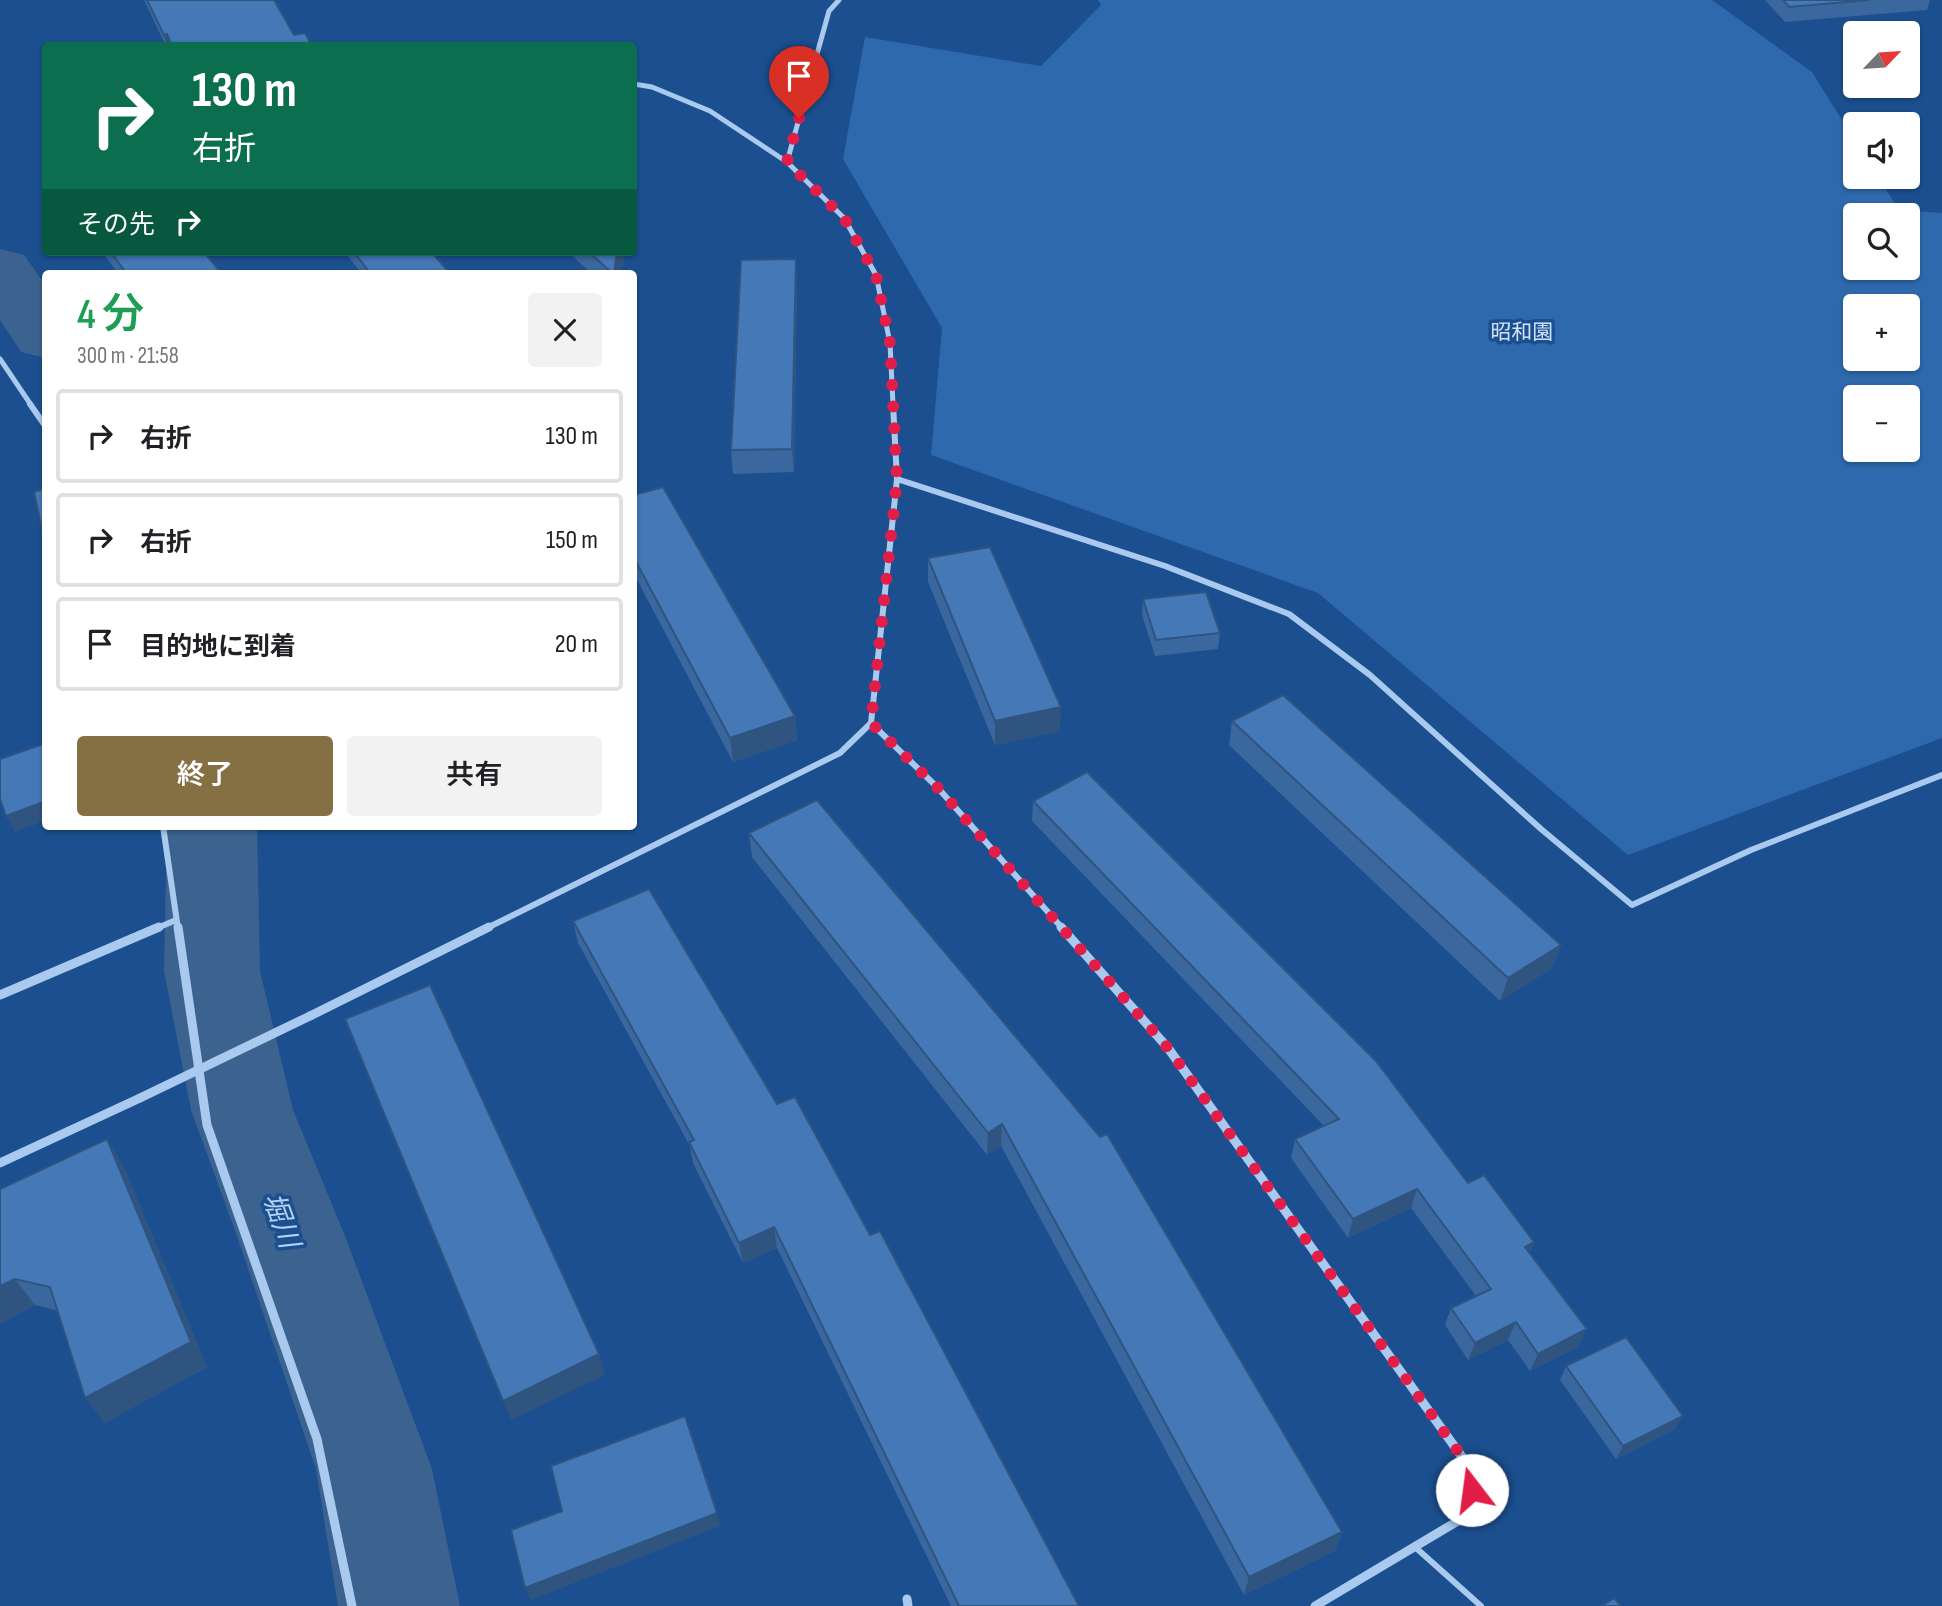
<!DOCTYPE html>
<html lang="ja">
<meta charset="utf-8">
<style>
body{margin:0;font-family:"Sofia Sans Condensed","Noto Sans JP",sans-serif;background:#f2f2f2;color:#202124;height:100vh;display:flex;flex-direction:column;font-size:26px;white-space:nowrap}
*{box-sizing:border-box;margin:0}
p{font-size:23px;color:#757577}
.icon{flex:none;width:38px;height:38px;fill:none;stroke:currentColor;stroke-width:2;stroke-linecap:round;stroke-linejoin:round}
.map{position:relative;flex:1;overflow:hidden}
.sheet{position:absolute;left:42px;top:270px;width:595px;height:560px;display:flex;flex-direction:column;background:#fff;border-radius:7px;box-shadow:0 2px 5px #0004}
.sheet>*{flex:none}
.hud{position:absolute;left:42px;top:42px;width:595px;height:214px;border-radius:7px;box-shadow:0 2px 5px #0004;background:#0b6e4f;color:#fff;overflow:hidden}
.needle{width:46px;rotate:65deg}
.tools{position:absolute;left:1843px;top:21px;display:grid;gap:14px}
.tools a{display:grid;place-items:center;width:77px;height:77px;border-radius:7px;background:#fff;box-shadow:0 2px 5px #0004;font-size:35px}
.pin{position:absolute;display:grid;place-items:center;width:60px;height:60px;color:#fff;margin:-72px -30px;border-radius:50% 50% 50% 0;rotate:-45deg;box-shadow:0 0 7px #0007}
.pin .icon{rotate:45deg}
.me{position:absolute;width:77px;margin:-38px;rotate:345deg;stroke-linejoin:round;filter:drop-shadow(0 0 5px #0008)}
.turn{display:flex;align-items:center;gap:24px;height:147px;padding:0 35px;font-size:32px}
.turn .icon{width:91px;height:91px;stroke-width:2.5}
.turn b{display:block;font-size:49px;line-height:60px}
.then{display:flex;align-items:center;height:66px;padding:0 35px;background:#0003;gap:14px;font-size:26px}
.round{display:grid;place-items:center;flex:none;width:74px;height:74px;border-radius:7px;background:#f2f2f2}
.overview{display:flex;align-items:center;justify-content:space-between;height:119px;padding:0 35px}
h1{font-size:42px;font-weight:600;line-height:52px;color:#1e9e55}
.primary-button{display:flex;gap:14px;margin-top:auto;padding:14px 35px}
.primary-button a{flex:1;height:80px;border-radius:7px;background:#847042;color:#fff;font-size:28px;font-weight:600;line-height:80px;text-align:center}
.primary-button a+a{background:#f2f2f2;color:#202124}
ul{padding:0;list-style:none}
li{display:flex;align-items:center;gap:21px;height:94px;margin:0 14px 10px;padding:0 21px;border:4px solid #e0e0e0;border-radius:7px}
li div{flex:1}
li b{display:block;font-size:26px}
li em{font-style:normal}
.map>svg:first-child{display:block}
.green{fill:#2e69ad;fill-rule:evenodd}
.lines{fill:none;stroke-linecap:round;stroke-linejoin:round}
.river{fill:#3c6290;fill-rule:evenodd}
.service{stroke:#a9c9ee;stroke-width:6}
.minor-far2{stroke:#a9c9ee;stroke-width:5}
.minor-far1{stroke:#a9c9ee;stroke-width:6}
.minor{stroke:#a9c9ee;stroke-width:9}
.minor-bridge{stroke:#a9c9ee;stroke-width:9}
.wall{fill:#3a679d}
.shaded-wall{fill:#305480}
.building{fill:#4478b7;stroke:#305480;stroke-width:2}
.route{stroke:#e11d48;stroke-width:12;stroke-dasharray:0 21.6}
.labels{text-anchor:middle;stroke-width:7;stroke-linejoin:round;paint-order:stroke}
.far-park-label{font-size:21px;fill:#cfe3fa;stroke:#1b4f8f}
.water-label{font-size:28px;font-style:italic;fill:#b5d3f5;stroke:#1b4f8f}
</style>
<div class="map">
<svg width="1942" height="1606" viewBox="0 0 1942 1606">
<rect width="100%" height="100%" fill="#1b4f8f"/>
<path class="green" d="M1098,0h614l100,72 43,69v36h23l21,33 43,3v525l-314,117 -310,-262 -387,-138 11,-127 -99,-169 22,-122 176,29 60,-61zM1855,215h53v53h-53zM1855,306h53v53h-53zM1855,397h53v53h-53z"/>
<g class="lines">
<path class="river" d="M0,249l24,6 22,31v72l-25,-6 -21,-32z
M167,826h90l3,145 33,139 52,126 87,233 28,137h-122l-22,-137 -79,-233 -46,-126 -27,-139z"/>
<path class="service" d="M1415,1547l66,59"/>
<path class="minor-far2" d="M634,84l18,3 58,24 77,51 57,56 32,57 14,68 3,62
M787,162l42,-151 10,-11
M0,359l31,46"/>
<path class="minor-far1" d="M30,404l16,23
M897,479l268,87 124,48 81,61 171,154 91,76 119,-55 191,-75
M871,723l67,65 125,141
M163,826l15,103
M155,929l21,-9
M485,929l355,-176 31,-30 26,-244 -4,-75"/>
<path class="minor" d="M178,927l29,198 110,314 35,167
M1061,927l107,121 302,420 3,44 -158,94
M0,995l159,-68
M310,1016l179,-89
M0,1163l140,-65
M907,1599l1,7"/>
<path class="minor-bridge" d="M140,1098l170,-82"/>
</g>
<path class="wall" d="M144,0h130l20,35 18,11h-146z
M1765,0h165l-3,10 -142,12z
M102,252h102l17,21h-103z
M345,252h86l19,21h-89z
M568,252h57l-4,21h-30z
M796,259l1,23 -3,190 -61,2 -2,-24z
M634,495l161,221 2,24 -64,22 -99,-188z
M928,558l132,173 -65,14 -67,-163z
M1143,599l77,34 -2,16 -63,7 -13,-41z
M1232,721l329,224 -9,23 -52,33 -271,-256z
M817,800l525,732 -7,19 -91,44 -243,-449 -14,9 -235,-298 -3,-24z
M1033,801l501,441 -4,11 48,94 -48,24 -22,-31 -40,20 -23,-35 6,-17 25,-12 -65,-88 -63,30 -57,-80 4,-19 29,-13 -292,-305z
M573,921l204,183 93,131 209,371h-128l-174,-358 -34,15 -50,-100 -3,-17 -112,-203z
M107,1139l17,28 83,200 -103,56 -46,-112 -23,-6 -35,19v-135z
M1566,1366l109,63 -59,30 -56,-79z"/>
<path class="shaded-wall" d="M167,34l4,12h-4l-3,-11z
M617,252h8l-4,21h-7z
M796,259l1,23 -3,190 -2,-23z
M1061,707l-1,24 -65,14v-24z
M795,716l2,24 -64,22 -3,-24z
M46,801v19l-31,12 -9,-16z
M1561,945l-9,23 -52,33 8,-23z
M1002,1124l-1,22 -14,9 1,-22z
M107,1139l17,28 83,200 -103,56 -19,-25z
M1417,1189l-6,19 -63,30 5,-19z
M774,1227l3,21 -34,15 -4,-20z
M1534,1242l-7,18 -2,-13z
M15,1279l20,26 -35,19v-38z
M1516,1322l-8,18 -40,20 7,-17z
M1587,1329l-9,18 -48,24 8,-17z
M599,1354l6,21 -94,45 -8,-19z
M1683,1416l-8,13 -59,30 7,-13z
M717,1513l3,13 -189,74 -6,-12z
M1342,1532l-7,19 -91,44 5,-18z"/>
<path class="building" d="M147,0h127l20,35 11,-2 7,13h-140l-5,-12 -3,1z
M1783,0h86l-80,7z
M111,252h93l17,21h-95z
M354,252h77l19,21h-80z
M589,252h28l-3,21h-2z
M796,259l-4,190 -61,1 10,-190z
M663,487l132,229 -65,22 -96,-180v-63z
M46,488v60l-12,-56z
M990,547l71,160 -66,14 -67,-163z
M1206,592l14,41 -64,7 -13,-41z
M1283,695l278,250 -53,33 -276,-257z
M46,743v58l-40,15 -6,-17v-40z
M1087,772l289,289 92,122 16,-8 50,67 -9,5 62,82 -49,25 -22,-32 -41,21 -24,-35 40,-19 -74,-100 -64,30 -58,-80 44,-20 -306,-318z
M817,800l283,337 7,-3 235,398 -93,45 -247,-453 -14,9 -239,-300z
M649,889l128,215 18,-7 75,138 10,-4 199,375h-120l-185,-379 -35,16 -50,-101 5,-2 -121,-219z
M430,985l169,369 -96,47 -158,-382z
M107,1139l84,203 -106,56 -35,-111 -35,-8 -15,7v-97z
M1626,1337l57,79 -60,30 -57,-80z
M685,1416l32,97 -192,75 -14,-58 51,-19 -11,-45z
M1614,1598l7,8h-19z"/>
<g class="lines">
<path class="route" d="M799,118l-12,44 57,56 32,57 14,68 7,137 -26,243 67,65 230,260 302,420 2,22"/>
</g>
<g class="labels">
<g class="far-park-label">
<text x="1522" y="339">昭和園</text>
</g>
<g class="water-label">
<text transform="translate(282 1220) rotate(70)" y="10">堀川</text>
</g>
</g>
</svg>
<div class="tools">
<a><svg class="needle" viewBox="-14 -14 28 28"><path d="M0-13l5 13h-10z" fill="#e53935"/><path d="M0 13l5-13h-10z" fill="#757577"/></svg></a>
<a><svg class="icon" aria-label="sound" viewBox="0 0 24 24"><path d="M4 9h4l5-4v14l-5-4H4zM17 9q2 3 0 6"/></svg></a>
<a><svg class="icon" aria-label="search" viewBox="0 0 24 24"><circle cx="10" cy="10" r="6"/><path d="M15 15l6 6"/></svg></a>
<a>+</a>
<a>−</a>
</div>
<div class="pin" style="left:799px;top:118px;background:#d93025"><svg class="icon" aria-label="arrive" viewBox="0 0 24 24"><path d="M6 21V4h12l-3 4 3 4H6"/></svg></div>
<svg class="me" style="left:1472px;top:1490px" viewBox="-20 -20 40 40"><circle r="19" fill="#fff"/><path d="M0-13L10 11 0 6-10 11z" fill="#e11d48"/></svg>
<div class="hud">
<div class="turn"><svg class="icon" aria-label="right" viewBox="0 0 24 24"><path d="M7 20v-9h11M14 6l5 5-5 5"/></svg><div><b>130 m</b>右折</div></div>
<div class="then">その先<svg class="icon" aria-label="right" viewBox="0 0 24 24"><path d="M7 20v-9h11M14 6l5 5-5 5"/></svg></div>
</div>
<section class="sheet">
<div class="overview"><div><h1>4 分</h1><p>300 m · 21:58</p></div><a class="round"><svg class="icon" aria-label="close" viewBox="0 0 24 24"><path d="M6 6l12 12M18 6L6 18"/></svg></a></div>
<ul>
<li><svg class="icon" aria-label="right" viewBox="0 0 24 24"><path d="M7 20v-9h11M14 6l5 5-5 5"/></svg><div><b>右折</b></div><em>130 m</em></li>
<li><svg class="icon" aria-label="right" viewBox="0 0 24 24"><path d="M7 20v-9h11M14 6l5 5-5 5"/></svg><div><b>右折</b></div><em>150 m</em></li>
<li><svg class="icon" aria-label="arrive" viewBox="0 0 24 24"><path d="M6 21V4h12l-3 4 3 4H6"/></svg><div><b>目的地に到着</b></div><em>20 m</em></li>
</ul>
<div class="primary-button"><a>終了</a><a>共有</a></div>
</section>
</div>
